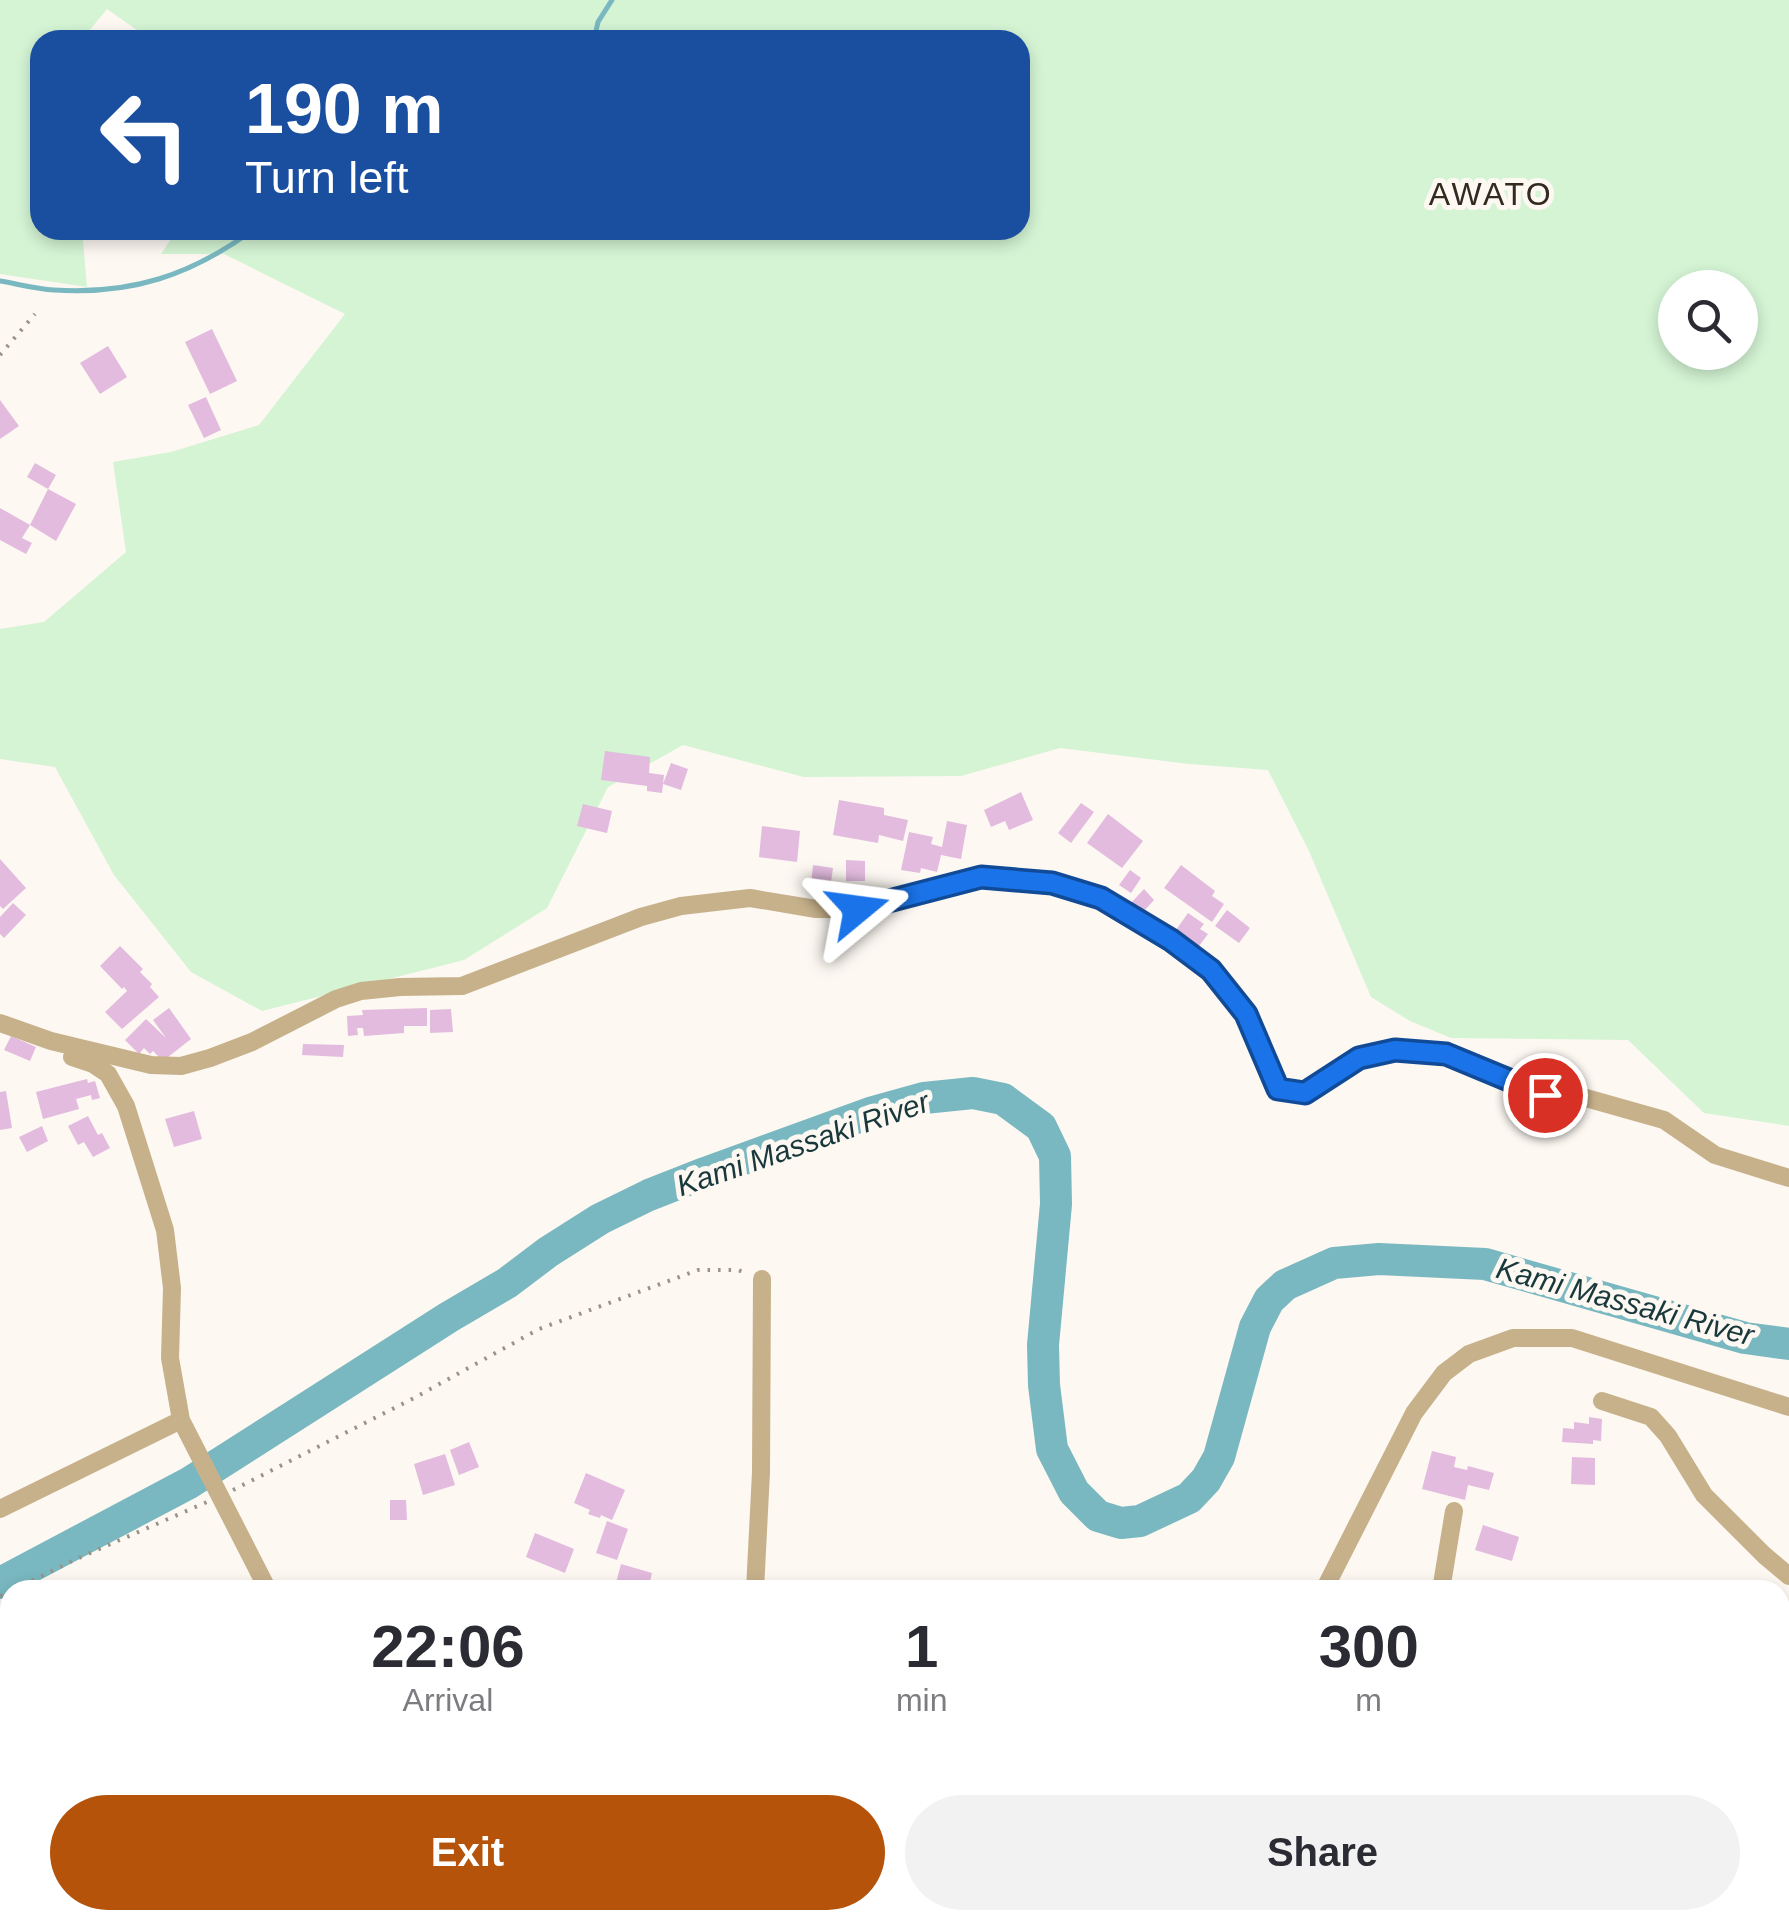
<!DOCTYPE html>
<style>
body{margin:0;font-family:Arial,sans-serif;background:#f2f2f3;color:#2b2b33;height:100vh;display:flex;flex-direction:column;font-size:38px;white-space:nowrap}
*{box-sizing:border-box;margin:0}
p{font-size:32px;color:#7c7c81}
.icon{flex:none;width:55px;height:55px;fill:none;stroke:currentColor;stroke-width:2;stroke-linecap:round;stroke-linejoin:round}
.map{position:relative;flex:1;overflow:hidden}
.sheet{position:absolute;left:0px;top:1580px;width:1790px;height:350px;display:flex;flex-direction:column;background:#fff;border-radius:30px 30px 0 0;box-shadow:0 5px 15px #0003}
.sheet>*{flex:none}
.guide{position:absolute;left:30px;top:30px;width:1000px;height:210px;border-radius:30px;box-shadow:0 5px 15px #0003;background:#1a4fa0;color:#fff;overflow:hidden}
.tools{position:absolute;left:1658px;top:270px;display:grid;gap:20px}
.tools a{display:grid;place-items:center;width:100px;height:100px;border-radius:50%;background:#fff;box-shadow:0 5px 15px #0003;font-size:50px}
.pin{position:absolute;display:grid;place-items:center;width:85px;height:85px;color:#fff;margin:-42px;border:5px solid #fff;border-radius:50%;box-shadow:0 2px 10px #0007}
.me{position:absolute;width:110px;margin:-55px;rotate:74deg;stroke-linejoin:round;filter:drop-shadow(0 0 8px #0008)}
.turn{display:flex;align-items:center;gap:35px;height:210px;padding:0 50px;font-size:45px}
.turn .icon{width:130px;height:130px;stroke-width:2.5}
.turn b{display:block;font-size:70px;line-height:85px}
.eta{display:flex;justify-content:space-evenly;align-items:center;height:170px;text-align:center}
.eta b{font-size:60px;font-weight:600;line-height:70px}
.primary-button{display:flex;gap:20px;margin-top:auto;padding:20px 50px}
.primary-button a{flex:1;height:115px;border-radius:60px;background:#b45309;color:#fff;font-size:40px;font-weight:600;line-height:115px;text-align:center}
.primary-button a+a{background:#f2f2f3;color:#2b2b33}
.map>svg:first-child{display:block}
.green{fill:#d4f4d4;fill-rule:evenodd}
.lines{fill:none;stroke-linecap:round;stroke-linejoin:round}
.stream{stroke:#79b8c0;stroke-width:5}
.river{stroke:#79b8c0;stroke-width:32}
.building{fill:#e2bbde}
.path{stroke:#99928a;stroke-width:4;stroke-dasharray:2.5 8;stroke-linecap:butt}
.minor{stroke:#c6b18b;stroke-width:18}
.route-casing{stroke:#114b97;stroke-width:25}
.route{stroke:#1a73e8;stroke-width:18}
.labels{text-anchor:middle;stroke-width:10;stroke-linejoin:round;paint-order:stroke}
.water-label{font-size:30px;font-style:italic;fill:#18383c;stroke:#fdf8f2}
.quarter-label{font-size:32px;letter-spacing:2.5px;fill:#32291f;stroke:#fdf8f2}
</style>
<div class="map">
<svg width="1789" height="1930" viewBox="0 0 1789 1930">
<rect width="100%" height="100%" fill="#fdf8f2"/>
<path class="green" d="M0,0h1789v1126l-85,-13 -76,-73 -177,-2 -41,-17 -39,-24 -62,-146 -41,-81 -79,-6 -129,-16 -99,28 -157,1 -121,-32 -75,42 -61,121 -83,52 -202,51 -71,-39 -77,-97 -59,-108 -55,-8v-130l44,-7 82,-70 -13,-90 58,-10 88,-27 86,-111 -121,-60h-63l16,-24h843v-190h-869l-44,-31 -18,22 -1,9h-48v190h42l5,57 -87,-13zM1675,288h65v64h-65z
M1460,1920h319l1,10h-321z"/>
<g class="lines">
<path class="stream" d="M594,40l4,-18 14,-22
M0,281c18,3 36,8 54,9 78,5 137,-15 199,-60"/>
<path class="river" d="M0,1583l189,-100 260,-166 58,-34 41,-31 52,-33 49,-24 56,-22 165,-60 54,-15 49,-5 30,6 38,28 14,29 1,48 -13,141 1,40 8,64 22,43 24,24 23,7 19,-2 49,-23 17,-18 13,-23 36,-130 14,-27 16,-15 49,-22 45,-4 106,5 260,74 44,6"/>
</g>
<path class="building" d="M212,329l25,52 -27,13 -25,-52z
M108,346l19,31 -27,17 -20,-31z
M206,397l15,33 -17,8 -16,-33z
M0,400l19,26 -19,13z
M35,463l21,12 -8,14 -21,-12z
M48,489l28,15 -20,37 -26,-16z
M0,508l30,17 -8,13 10,5 -6,11 -26,-14z
M605,751l45,6 -1,16 15,2 -1,9 8,-21 17,6 -7,21 -18,-6 -1,9 -15,-2v-5l-46,-6z
M1021,792l12,28 -24,10 -4,-9 -14,6 -7,-17z
M839,800l45,8v7l24,5 -5,21 -24,-6 -1,8 -45,-8z
M1081,803l13,9 -23,31 -13,-10z
M583,804l29,7 -5,22 -30,-7z
M1108,814l35,27 -21,27 -35,-25z
M947,821l20,4 -6,34 -20,-4 -4,17 -16,-4 -1,5 -19,-3 8,-38 24,5 -2,7 11,3z
M762,826l38,5 -3,31 -38,-5z
M0,859l26,29 -23,21 -3,-3z
M846,860l19,1v20h-19z
M813,865l20,3 -4,28 -19,-2z
M1181,865l34,26 -3,5 12,8 -12,18 -48,-34z
M1130,870l11,8 -10,15 -12,-8z
M1144,889l10,11 -12,13 -11,-10z
M13,903l13,12 -22,23 -4,-4v-17z
M1227,910l23,18 -11,15 -24,-17z
M1188,913l16,11 -4,5 8,5 -9,12 -23,-16z
M120,946l23,23 -3,3 12,12 -2,3 9,10 -37,32 -17,-17 22,-21 -3,-4 -2,2 -22,-23z
M169,1008l22,31 -28,22 -10,-10 -3,3 -6,-6 -5,6 -14,-14 21,-21 20,19 -13,-18z
M427,1008v18h-23v7l-40,3 -1,-8h-6l1,7 -10,1 -1,-20 16,-1 -1,-5z
M451,1009l2,23 -23,1v-23z
M11,1036l25,11 -6,14 -26,-11z
M303,1044l41,1 -1,12 -41,-2z
M87,1079l1,4 7,-2 5,17 -8,2 -1,-5 -15,4 3,10 -36,10 -7,-27z
M6,1091l6,37 -12,2v-38z
M194,1111l8,28 -28,8 -9,-28z
M88,1116l10,19 4,-2 8,15 -17,9 -9,-15 -6,3 -10,-19z
M42,1126l6,15 -21,11 -8,-15z
M1589,1417l13,2 -1,22 -8,-1v4l-31,-2 1,-14 11,1v-7l15,2z
M469,1442l10,25 -20,8 -9,-25z
M1432,1451l24,6 -2,10 13,3 1,-4 26,7 -5,17 -21,-5 -3,15 -43,-11z
M445,1454l10,31 -32,10 -9,-31z
M1572,1457l23,1v27l-24,-1z
M586,1473l39,17 -13,30 -11,-5 -1,3 -12,-4 2,-4 -16,-7z
M390,1500h16l1,20h-17z
M607,1521l21,8 -11,31 -21,-7z
M1483,1525l36,12 -7,24 -37,-11z
M535,1533l39,16 -9,24 -39,-16z
M621,1564l31,9 -4,17h-34z"/>
<g class="lines">
<path class="path" d="M0,355l35,-41
M233,1490l181,-92 125,-69 159,-59h40l10,4
M13,1590l61,-30 133,-58
M0,1596l10,-4"/>
<path class="minor" d="M0,1023l51,18 100,24 30,1 29,-8 42,-16 84,-43 25,-8 39,-4 62,-1 179,-69 40,-11 69,-8 66,11h42l123,-32 71,6 49,15 70,42 40,29 35,45 32,75 27,4 54,-35 36,-8 50,4 100,41 41,3 78,22 51,35 74,23
M72,1057l21,7 15,10 18,32 39,124 7,58 -2,70 11,62 87,170
M1602,1401l49,16 17,19 36,59 60,60 25,21
M0,1509l181,-89
M755,1590l6,-118 1,-193
M1324,1590l90,-177 30,-40 25,-19 44,-16h59l217,69
M1441,1590l13,-79
M1780,1742l9,5
M541,1920l34,10
M619,1930l6,-10"/>
</g>
<g class="lines">
<g class="route-casing">
<path id="route" d="M858,909l123,-32 71,6 49,15 70,42 40,30 35,44 32,75 27,4 54,-35 36,-8 51,4 99,41"/>
</g>
<use href="#route" class="route"/>
</g>
<g class="labels">
<g class="water-label">
<text transform="translate(803 1144) rotate(-19)" y="10">Kami Massaki River</text>
<text transform="translate(1625 1302) rotate(15)" y="10">Kami Massaki River</text>
</g>
<g class="quarter-label">
<text x="1491" y="205">AWATO</text>
</g>
</g>
</svg>
<div class="tools">
<a><svg class="icon" aria-label="search" viewBox="0 0 24 24"><circle cx="10" cy="10" r="6"/><path d="M15 15l6 6"/></svg></a>
</div>
<div class="pin" style="left:1545px;top:1095px;background:#d93025"><svg class="icon" aria-label="arrive" viewBox="0 0 24 24"><path d="M6 21V4h12l-3 4 3 4H6"/></svg></div>
<svg class="me" style="left:858px;top:909px" viewBox="-20 -20 40 40"><path d="M0-17L14 15 0 8-14 15z" fill="#1a73e8" stroke="#fff" stroke-width="4"/></svg>
<div class="guide">
<div class="turn"><svg class="icon" aria-label="left" viewBox="0 0 24 24"><path d="M17 20v-9H6M10 6l-5 5 5 5"/></svg><div><b>190 m</b>Turn left</div></div>
</div>
<section class="sheet">
<div class="eta">
<div><b>22:06</b><p>Arrival</p></div>
<div><b>1</b><p>min</p></div>
<div><b>300</b><p>m</p></div>
</div>
<div class="primary-button"><a>Exit</a><a>Share</a></div>
</section>
</div>
